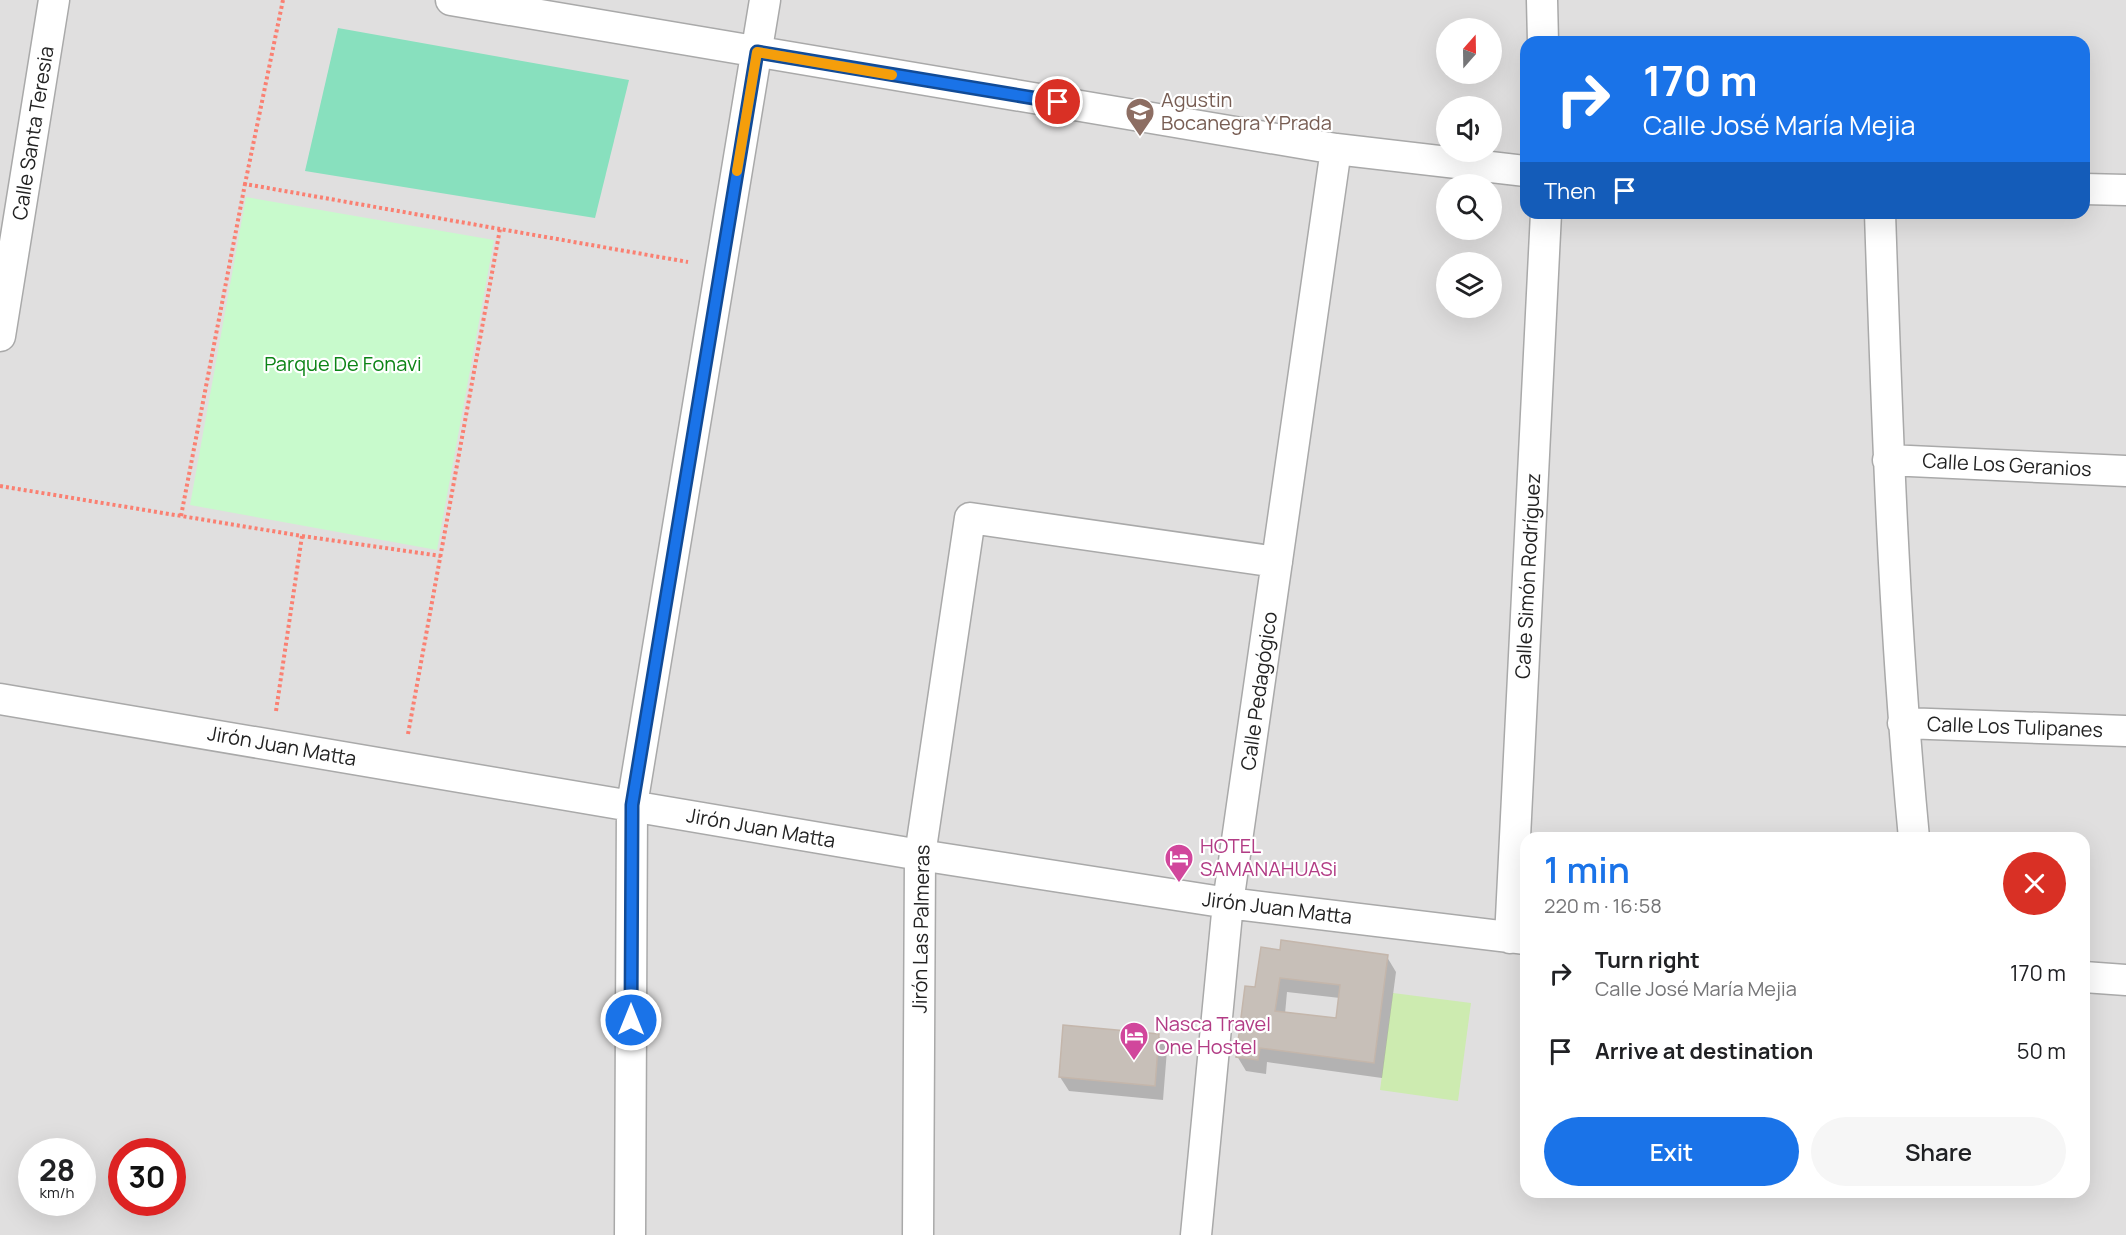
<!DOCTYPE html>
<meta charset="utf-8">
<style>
body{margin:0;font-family:Manrope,sans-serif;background:#f6f6f6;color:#202124;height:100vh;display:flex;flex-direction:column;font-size:22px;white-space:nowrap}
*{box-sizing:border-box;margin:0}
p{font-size:20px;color:#757577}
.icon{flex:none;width:33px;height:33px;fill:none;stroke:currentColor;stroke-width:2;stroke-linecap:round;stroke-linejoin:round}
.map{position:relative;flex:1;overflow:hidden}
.sheet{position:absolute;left:1520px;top:832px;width:570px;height:366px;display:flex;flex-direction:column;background:#fff;border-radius:18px;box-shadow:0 6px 24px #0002}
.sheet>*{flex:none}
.banner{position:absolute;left:1520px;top:36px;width:570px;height:183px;border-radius:18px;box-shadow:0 6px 24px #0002;background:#1a73e8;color:#fff;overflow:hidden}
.needle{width:39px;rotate:20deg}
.tools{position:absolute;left:1436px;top:18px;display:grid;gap:12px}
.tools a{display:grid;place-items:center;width:66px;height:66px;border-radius:50%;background:#fff;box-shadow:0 6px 24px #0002;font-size:30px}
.speed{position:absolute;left:18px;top:1138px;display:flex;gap:12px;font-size:30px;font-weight:700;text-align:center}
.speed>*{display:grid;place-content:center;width:78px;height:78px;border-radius:50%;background:#fff;box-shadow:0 6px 24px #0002;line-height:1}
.speed small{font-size:15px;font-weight:400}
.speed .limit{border:9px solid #d22;background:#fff;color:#111}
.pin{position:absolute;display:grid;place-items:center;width:51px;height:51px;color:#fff;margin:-26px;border:3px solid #fff;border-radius:50%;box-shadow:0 2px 6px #0007}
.me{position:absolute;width:66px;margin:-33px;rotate:0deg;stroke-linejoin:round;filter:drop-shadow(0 0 4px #0008)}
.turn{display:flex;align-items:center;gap:21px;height:126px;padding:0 24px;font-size:27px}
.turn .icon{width:78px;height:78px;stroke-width:2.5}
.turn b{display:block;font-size:42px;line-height:51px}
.then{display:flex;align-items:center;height:57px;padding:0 24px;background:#0003;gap:12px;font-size:22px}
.round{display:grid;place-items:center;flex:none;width:63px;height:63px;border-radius:32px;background:#f6f6f6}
.summary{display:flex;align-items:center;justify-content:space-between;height:102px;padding:0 24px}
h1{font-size:36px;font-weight:600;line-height:45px;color:#1a73e8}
.primary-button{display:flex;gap:12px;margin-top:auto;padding:12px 24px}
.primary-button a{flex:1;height:69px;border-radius:36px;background:#1a73e8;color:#fff;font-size:24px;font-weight:600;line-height:69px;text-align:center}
.primary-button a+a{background:#f6f6f6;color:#202124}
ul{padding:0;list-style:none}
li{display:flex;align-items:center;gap:18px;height:78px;padding:0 24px}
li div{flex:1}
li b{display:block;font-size:22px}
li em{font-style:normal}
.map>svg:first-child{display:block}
.residential{fill:#e0dfdf;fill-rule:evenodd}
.grass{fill:#cdebb0}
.park{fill:#c8facc}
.pitch{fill:#88e0be}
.shadow{fill:#0003;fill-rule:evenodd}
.building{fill:#c7bfb8;stroke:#c4b6ab;stroke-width:1.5;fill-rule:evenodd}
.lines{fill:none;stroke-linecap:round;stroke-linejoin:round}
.street-casing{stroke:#a9a9a9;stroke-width:33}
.path{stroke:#fa8072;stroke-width:4;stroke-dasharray:3 3;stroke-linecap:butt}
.street{stroke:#fff;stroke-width:30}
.route-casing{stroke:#114b97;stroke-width:15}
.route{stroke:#1a73e8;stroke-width:10}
.slow{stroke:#f59e0b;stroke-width:10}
.labels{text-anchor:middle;stroke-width:4.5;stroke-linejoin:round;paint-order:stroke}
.education-label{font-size:20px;fill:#785e54;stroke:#fff;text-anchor:start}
.street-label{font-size:20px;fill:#222;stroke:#fff}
.park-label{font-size:20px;fill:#0c8416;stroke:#fff}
.hotel-label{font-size:20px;fill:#b23c85;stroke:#fff;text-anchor:start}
</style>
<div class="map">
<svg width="2126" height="1235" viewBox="0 0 2126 1235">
<rect width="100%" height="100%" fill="#f2efe9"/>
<path class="residential" d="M0,0h2126v1235h-2126zM1446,28h45v46h-45zM1526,42h558v171h-558zM1446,106h45v46h-45zM1446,184h45v46h-45zM1446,262h45v46h-45zM1526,838h558v354h-558zM32,1152h50v51h-50zM122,1152h50v51h-50z"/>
<path class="grass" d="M1393,993l78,10 -13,98 -78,-11z"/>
<path class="park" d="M246,197l248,43 -57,310 -247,-45z"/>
<path class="pitch" d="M338,28l291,52 -34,138 -290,-47z"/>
<path class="shadow" d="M1281,951l106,6 9,15 -14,106 -115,-16 -1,12 -20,-3 -9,-15 19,-67zM1287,992l53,6 -3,22 -52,-6z
M1158,1035l9,15 -4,50 -94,-9 -9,-14z"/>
<path class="building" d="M1281,940l107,15 -14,108 -114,-15 -2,12 -22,-3 9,-71 10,1 6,-40 19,3zM1280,978l60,7 -4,33 -61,-7z
M1063,1025l96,9 -4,52 -96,-9z"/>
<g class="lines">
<g class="street-casing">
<path id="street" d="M451,0l885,149 190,22
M1542,0l1,42
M2084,189l42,1
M1880,213c7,209 14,417 34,625
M0,336l54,-336
M1888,460l238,11
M0,699l920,156 308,48 298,36
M1903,723l223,8
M1510,938l36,-725
M2084,977l42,3
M630,1235l2,-430 133,-805
M918,1235l2,-380 50,-337 307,44
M1196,1235l32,-332 108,-754"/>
</g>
<path class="path" d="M283,0l-38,184 255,45
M0,486l302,50 -26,175
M181,516l64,-332
M302,536l139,20
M408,734l92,-505 188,33"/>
<use href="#street" class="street"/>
</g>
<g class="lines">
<g class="route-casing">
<path id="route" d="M631,1020l1,-215 125,-753 301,50"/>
</g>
<use href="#route" class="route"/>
<path class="slow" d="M737,171l20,-119 135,23"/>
</g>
<defs>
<g id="school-pin" transform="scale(1.5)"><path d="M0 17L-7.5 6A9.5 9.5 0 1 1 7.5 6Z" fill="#8d6e63" stroke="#fff"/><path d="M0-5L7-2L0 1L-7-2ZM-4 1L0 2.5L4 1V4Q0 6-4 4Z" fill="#fff"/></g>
<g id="hotel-pin" transform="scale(1.5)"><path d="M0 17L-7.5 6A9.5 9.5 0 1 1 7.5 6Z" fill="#d1479c" stroke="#fff"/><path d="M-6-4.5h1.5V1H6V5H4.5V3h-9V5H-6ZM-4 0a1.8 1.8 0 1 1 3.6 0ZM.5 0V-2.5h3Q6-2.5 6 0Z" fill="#fff"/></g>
</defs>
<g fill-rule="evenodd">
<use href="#school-pin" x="1140" y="112"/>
<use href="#hotel-pin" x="1179" y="858"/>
<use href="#hotel-pin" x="1134" y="1036"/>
</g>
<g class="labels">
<g class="education-label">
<text x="1161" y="107">Agustin<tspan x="1161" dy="23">Bocanegra Y Prada</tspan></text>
</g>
<g class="street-label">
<text transform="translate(33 133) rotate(-81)" y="7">Calle Santa Teresia</text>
<text transform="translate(2007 465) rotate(3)" y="7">Calle Los Geranios</text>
<text transform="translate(1528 576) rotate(-87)" y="7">Calle Simón Rodríguez</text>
<text transform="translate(1259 691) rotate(-82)" y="7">Calle Pedagógico</text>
<text transform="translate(2015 727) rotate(2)" y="7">Calle Los Tulipanes</text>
<text transform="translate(282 746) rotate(10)" y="7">Jirón Juan Matta</text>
<text transform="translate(761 828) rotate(10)" y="7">Jirón Juan Matta</text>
<text transform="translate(1277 908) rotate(7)" y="7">Jirón Juan Matta</text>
<text transform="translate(921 929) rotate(-89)" y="7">Jirón Las Palmeras</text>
</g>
<g class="park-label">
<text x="343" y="371">Parque De Fonavi</text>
</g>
<g class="hotel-label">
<text x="1200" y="853">HOTEL<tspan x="1200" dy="23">SAMANAHUASi</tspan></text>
<text x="1155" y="1031">Nasca Travel<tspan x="1155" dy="23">One Hostel</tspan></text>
</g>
</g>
</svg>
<div class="tools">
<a><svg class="needle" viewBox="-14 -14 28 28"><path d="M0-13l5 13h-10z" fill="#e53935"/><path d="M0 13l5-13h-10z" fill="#757577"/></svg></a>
<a><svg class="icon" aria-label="sound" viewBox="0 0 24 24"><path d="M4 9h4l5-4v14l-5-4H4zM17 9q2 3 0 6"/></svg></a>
<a><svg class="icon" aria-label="search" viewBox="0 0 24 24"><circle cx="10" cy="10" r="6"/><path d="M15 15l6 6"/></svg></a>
<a><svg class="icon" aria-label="layers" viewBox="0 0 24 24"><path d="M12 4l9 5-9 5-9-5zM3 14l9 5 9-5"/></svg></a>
</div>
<div class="speed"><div>28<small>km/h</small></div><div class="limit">30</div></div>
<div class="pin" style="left:1058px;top:102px;background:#d93025"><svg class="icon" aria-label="arrive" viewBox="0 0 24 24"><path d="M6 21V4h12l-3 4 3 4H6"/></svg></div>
<svg class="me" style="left:631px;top:1020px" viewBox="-20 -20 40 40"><circle r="17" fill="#1a73e8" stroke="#fff" stroke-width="3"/><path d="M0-11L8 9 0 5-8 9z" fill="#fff"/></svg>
<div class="banner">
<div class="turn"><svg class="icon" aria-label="right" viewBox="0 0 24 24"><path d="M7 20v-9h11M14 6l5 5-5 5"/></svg><div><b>170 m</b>Calle José María Mejia</div></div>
<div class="then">Then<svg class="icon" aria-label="arrive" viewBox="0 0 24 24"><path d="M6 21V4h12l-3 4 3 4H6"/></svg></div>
</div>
<section class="sheet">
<div class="summary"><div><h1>1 min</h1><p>220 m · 16:58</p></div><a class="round" style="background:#d93025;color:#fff"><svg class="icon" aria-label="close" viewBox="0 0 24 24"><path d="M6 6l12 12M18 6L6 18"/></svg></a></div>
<ul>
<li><svg class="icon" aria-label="right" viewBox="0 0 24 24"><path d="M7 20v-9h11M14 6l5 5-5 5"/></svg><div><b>Turn right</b><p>Calle José María Mejia</p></div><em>170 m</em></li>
<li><svg class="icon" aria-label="arrive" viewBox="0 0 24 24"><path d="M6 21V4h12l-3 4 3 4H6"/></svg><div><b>Arrive at destination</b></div><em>50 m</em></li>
</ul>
<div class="primary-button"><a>Exit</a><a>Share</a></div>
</section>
</div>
